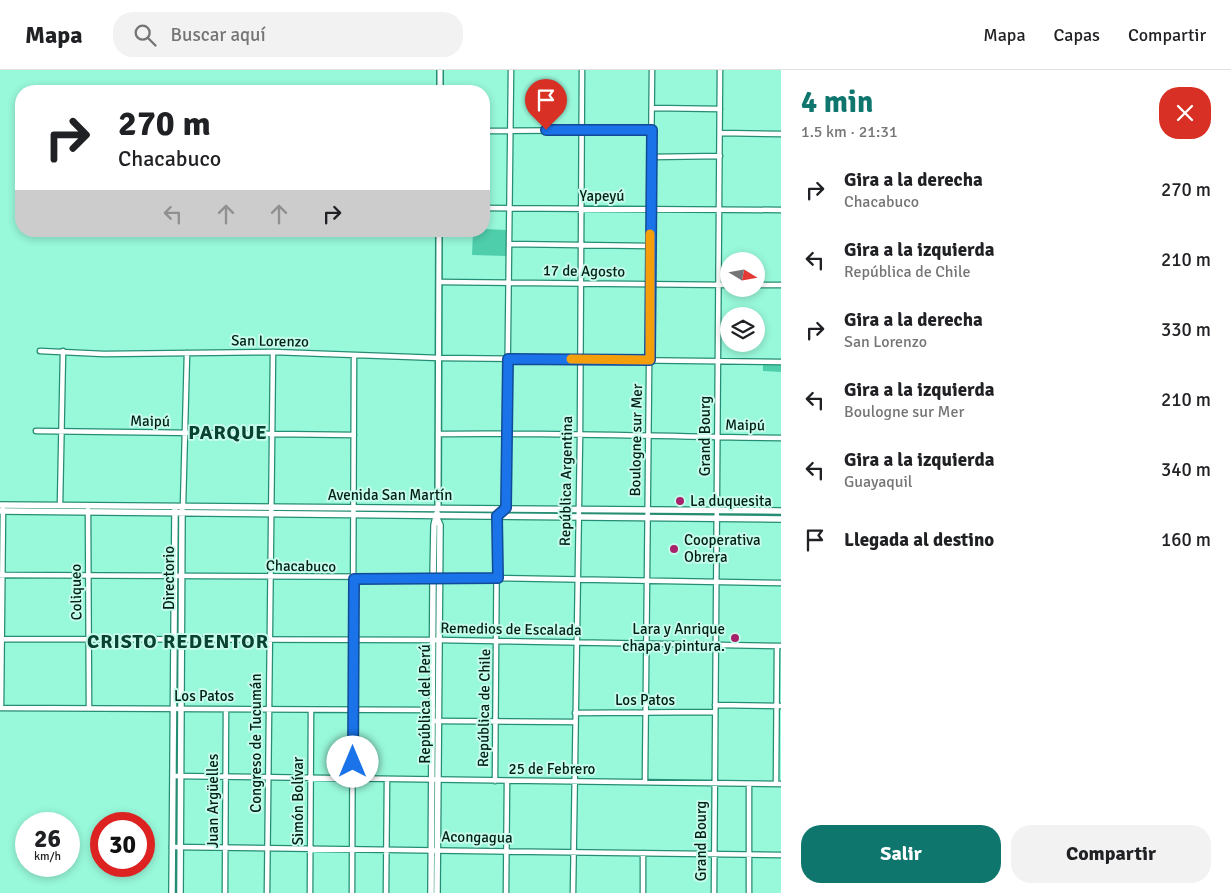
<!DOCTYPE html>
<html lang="es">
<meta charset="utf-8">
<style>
body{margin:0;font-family:Signika,sans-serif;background:#f2f2f2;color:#202124;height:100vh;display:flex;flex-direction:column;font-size:19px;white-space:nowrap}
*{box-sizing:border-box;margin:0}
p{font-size:16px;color:#757577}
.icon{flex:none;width:28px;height:28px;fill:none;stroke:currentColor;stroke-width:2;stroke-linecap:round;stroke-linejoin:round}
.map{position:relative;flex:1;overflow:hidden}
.details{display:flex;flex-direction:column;background:#fff;width:450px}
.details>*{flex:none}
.banner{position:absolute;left:15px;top:15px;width:475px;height:152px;border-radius:20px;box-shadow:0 2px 8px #0003;background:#fff;color:#202124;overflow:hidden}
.needle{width:32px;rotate:101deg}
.fabs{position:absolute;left:720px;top:182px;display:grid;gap:10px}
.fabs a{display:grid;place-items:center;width:45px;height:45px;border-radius:50%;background:#fff;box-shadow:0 2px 8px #0003;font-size:25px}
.speed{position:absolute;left:15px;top:742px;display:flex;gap:10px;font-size:25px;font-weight:700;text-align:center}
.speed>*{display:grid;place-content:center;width:65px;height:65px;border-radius:50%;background:#fff;box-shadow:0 2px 8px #0003;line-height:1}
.speed small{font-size:12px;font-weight:400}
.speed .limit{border:8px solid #d22;background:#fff;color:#111}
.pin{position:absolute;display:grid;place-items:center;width:42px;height:42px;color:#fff;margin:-51px -21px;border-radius:50% 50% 50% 0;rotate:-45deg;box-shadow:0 0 5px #0007}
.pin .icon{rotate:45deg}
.me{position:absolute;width:55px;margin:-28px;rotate:0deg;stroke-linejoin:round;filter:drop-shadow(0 0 4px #0008)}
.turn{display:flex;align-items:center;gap:18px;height:105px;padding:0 20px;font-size:22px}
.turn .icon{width:65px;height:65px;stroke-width:2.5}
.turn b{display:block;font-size:35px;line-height:42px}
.lanes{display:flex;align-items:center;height:48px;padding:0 20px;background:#0003;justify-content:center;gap:25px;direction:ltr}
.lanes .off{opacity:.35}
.round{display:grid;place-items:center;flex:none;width:52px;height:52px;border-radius:20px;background:#f2f2f2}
.summary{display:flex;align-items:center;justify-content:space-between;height:85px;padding:0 20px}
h1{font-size:30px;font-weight:700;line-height:38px;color:#0f766e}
.cta{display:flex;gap:10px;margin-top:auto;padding:10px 20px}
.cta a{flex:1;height:58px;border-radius:20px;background:#0f766e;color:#fff;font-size:20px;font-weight:700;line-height:58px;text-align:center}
.cta a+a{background:#f2f2f2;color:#202124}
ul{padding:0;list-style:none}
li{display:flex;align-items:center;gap:15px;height:70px;padding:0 20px}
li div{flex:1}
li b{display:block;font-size:19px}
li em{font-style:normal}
header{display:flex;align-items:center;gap:30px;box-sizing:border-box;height:70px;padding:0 25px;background:#fff;border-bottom:1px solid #e0e0e0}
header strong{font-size:24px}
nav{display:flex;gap:28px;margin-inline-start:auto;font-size:18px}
.search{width:350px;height:45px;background:#f2f2f2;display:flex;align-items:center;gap:12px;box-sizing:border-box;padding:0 18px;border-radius:20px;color:#757577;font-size:19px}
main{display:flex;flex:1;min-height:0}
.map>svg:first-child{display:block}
.green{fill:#4fceac}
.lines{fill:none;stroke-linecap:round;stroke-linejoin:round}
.minor-casing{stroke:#258d73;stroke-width:7}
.tertiary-casing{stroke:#258d73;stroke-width:8}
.secondary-casing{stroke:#258d73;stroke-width:8}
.minor{stroke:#fff;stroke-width:4.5}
.tertiary{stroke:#fff;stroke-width:5}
.secondary{stroke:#fff;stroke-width:5.5}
.route-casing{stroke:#114b97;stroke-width:12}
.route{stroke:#1a73e8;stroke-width:9}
.slow{stroke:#f59e0b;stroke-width:9}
.poi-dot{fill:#a7216b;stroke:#c6fdea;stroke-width:2}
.labels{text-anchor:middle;stroke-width:4;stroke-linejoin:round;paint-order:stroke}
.street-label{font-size:15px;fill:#011e17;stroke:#c6fdea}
.poi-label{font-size:15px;fill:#011e17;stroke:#c6fdea;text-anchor:start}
.district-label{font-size:20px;font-weight:bold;letter-spacing:1px;fill:#094133;stroke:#c6fdea}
</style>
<header>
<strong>Mapa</strong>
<div class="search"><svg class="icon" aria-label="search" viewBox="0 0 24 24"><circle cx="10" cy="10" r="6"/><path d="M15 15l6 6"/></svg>Buscar aquí</div>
<nav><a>Mapa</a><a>Capas</a><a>Compartir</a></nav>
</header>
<main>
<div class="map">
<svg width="781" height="823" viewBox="0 0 781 823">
<rect width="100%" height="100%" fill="#98f8da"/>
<path class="green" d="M484,159l24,1 -1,26 -35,-1 1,-24h11z
M763,292h18v10l-18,-1z
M506,441l65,1 1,1 -65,1z
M585,442h55l1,1 -1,2 -54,-1z
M655,442l54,1 1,1 -54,1z
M726,443l53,1 1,1 -55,1z"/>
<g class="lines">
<g class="minor-casing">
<path id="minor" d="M652,38l68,1
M484,61l168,-1
M720,63l61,1
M652,87l68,-1
M484,138l297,2
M509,174l141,2
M439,212l290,3
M756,215h25
M40,281l64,3 169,-2 166,6 342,4
M36,361l318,4
M438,364c114,-2 229,3 343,4
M60,435l3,-154
M183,436l4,-153
M88,440l1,198
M0,505l439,2 342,6
M0,569l438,1 343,6
M715,635l66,1
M0,638l433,2
M1,638l2,-199
M575,643l140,-1
M435,651l140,1
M173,706l608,8
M495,711l2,-264 9,-9 5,-438
M645,711l7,-711
M776,714l1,-138
M172,777l609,8
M225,823l1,-184
M267,823l6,-541
M310,823l1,-183
M352,823l2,-538
M386,823l1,-114
M506,823l1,-112
M573,823l7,-457 2,-366
M643,823v-40
M714,823l6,-823
M749,823v-109"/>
</g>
<g class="tertiary-casing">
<path id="tertiary" d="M440,21v-21
M438,437l1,-276"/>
</g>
<g class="secondary-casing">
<path id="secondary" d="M0,435l781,6
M0,441l781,8
M436,446l4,9 -3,368
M172,823l3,-385
M180,823l2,-383
M431,823l2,-315 1,-53 3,-12"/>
</g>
<use href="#minor" class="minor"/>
<use href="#tertiary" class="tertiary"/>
<use href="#secondary" class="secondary"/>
</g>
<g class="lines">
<g class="route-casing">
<path id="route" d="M353,692l1,-183 144,-1 -1,-62 9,-8 2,-149 142,1 2,-230h-106"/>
</g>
<use href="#route" class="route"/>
<path class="slow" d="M571,289l79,1v-126"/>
</g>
<g class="poi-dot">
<circle cx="680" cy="431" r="5"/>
<circle cx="674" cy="479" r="5"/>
<circle cx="735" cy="568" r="5"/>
</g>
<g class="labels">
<g class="street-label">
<text x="602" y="131">Yapeyú</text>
<text transform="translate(584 201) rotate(1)" y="5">17 de Agosto</text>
<text transform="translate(270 271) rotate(1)" y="5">San Lorenzo</text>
<text transform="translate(150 351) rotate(1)" y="5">Maipú</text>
<text transform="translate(745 355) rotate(1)" y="5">Maipú</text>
<text transform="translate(705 366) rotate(-90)" y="5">Grand Bourg</text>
<text transform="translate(636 370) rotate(-89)" y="5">Boulogne sur Mer</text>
<text transform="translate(566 411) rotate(-89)" y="5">República Argentina</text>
<text x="390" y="430">Avenida San Martín</text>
<text transform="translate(301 496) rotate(1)" y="5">Chacabuco</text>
<text transform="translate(169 508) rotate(-90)" y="5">Directorio</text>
<text transform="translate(76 522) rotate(-91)" y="5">Coliqueo</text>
<text transform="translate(511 559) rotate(1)" y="5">Remedios de Escalada</text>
<text x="204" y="631">Los Patos</text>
<text x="645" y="635">Los Patos</text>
<text transform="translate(425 634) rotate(-90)" y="5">República del Perú</text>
<text transform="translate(484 638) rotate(-89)" y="5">República de Chile</text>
<text transform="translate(256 673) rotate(-90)" y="5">Congreso de Tucumán</text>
<text x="552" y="704">25 de Febrero</text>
<text transform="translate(213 731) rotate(-90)" y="5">Juan Argüelles</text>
<text transform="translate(298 731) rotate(-90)" y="5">Simón Bolívar</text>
<text transform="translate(477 767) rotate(1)" y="5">Acongagua</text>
<text transform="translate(701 771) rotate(-90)" y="5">Grand Bourg</text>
</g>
<g class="poi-label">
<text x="690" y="436">La duquesita</text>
<text x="684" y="475">Cooperativa<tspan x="684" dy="17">Obrera</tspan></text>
<text x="725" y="564" text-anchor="end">Lara y Anrique<tspan x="725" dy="17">chapa y pintura.</tspan></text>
</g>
<g class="district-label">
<text x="228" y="369">PARQUE</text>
<text x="178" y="578">CRISTO REDENTOR</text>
</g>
</g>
</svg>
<div class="fabs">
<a><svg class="needle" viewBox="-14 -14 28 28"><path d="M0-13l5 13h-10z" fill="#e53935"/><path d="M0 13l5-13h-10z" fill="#757577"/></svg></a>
<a><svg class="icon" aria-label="layers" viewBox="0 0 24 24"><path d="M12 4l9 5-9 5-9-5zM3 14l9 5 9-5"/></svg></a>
</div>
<div class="speed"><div>26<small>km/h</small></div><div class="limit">30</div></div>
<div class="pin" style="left:546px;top:60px;background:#d93025"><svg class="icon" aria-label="arrive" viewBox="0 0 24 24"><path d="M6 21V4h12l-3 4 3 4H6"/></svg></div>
<svg class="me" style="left:353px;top:692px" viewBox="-20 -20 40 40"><circle r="19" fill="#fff"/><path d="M0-13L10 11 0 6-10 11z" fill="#1a73e8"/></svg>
<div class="banner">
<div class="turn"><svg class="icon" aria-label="right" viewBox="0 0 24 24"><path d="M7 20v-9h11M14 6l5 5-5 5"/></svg><div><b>270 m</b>Chacabuco</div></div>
<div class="lanes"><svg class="icon off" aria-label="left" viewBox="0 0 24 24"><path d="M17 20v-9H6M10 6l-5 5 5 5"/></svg><svg class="icon off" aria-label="ahead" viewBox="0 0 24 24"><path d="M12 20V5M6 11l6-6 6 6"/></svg><svg class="icon off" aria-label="ahead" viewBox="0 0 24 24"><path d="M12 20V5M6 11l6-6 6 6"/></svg><svg class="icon" aria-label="right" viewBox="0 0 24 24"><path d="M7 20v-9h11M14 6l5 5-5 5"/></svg></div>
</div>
</div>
<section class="details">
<div class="summary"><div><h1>4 min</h1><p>1.5 km · 21:31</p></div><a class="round" style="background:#d93025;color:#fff"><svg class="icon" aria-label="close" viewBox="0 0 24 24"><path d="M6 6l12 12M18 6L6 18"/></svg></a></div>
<ul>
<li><svg class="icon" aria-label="right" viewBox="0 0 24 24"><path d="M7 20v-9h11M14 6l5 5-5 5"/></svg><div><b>Gira a la derecha</b><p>Chacabuco</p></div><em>270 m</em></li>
<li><svg class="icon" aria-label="left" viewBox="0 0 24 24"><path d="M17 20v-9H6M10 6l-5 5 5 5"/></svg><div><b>Gira a la izquierda</b><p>República de Chile</p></div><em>210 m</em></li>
<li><svg class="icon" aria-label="right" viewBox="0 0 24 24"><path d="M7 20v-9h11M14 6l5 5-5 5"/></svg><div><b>Gira a la derecha</b><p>San Lorenzo</p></div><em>330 m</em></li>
<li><svg class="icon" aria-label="left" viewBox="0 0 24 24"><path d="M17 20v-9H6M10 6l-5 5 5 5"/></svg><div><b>Gira a la izquierda</b><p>Boulogne sur Mer</p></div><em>210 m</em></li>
<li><svg class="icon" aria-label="left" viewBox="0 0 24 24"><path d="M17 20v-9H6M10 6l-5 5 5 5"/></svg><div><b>Gira a la izquierda</b><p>Guayaquil</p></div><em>340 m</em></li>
<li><svg class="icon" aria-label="arrive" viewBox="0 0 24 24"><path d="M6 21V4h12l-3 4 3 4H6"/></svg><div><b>Llegada al destino</b></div><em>160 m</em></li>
</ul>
<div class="cta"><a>Salir</a><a>Compartir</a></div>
</section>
</main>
